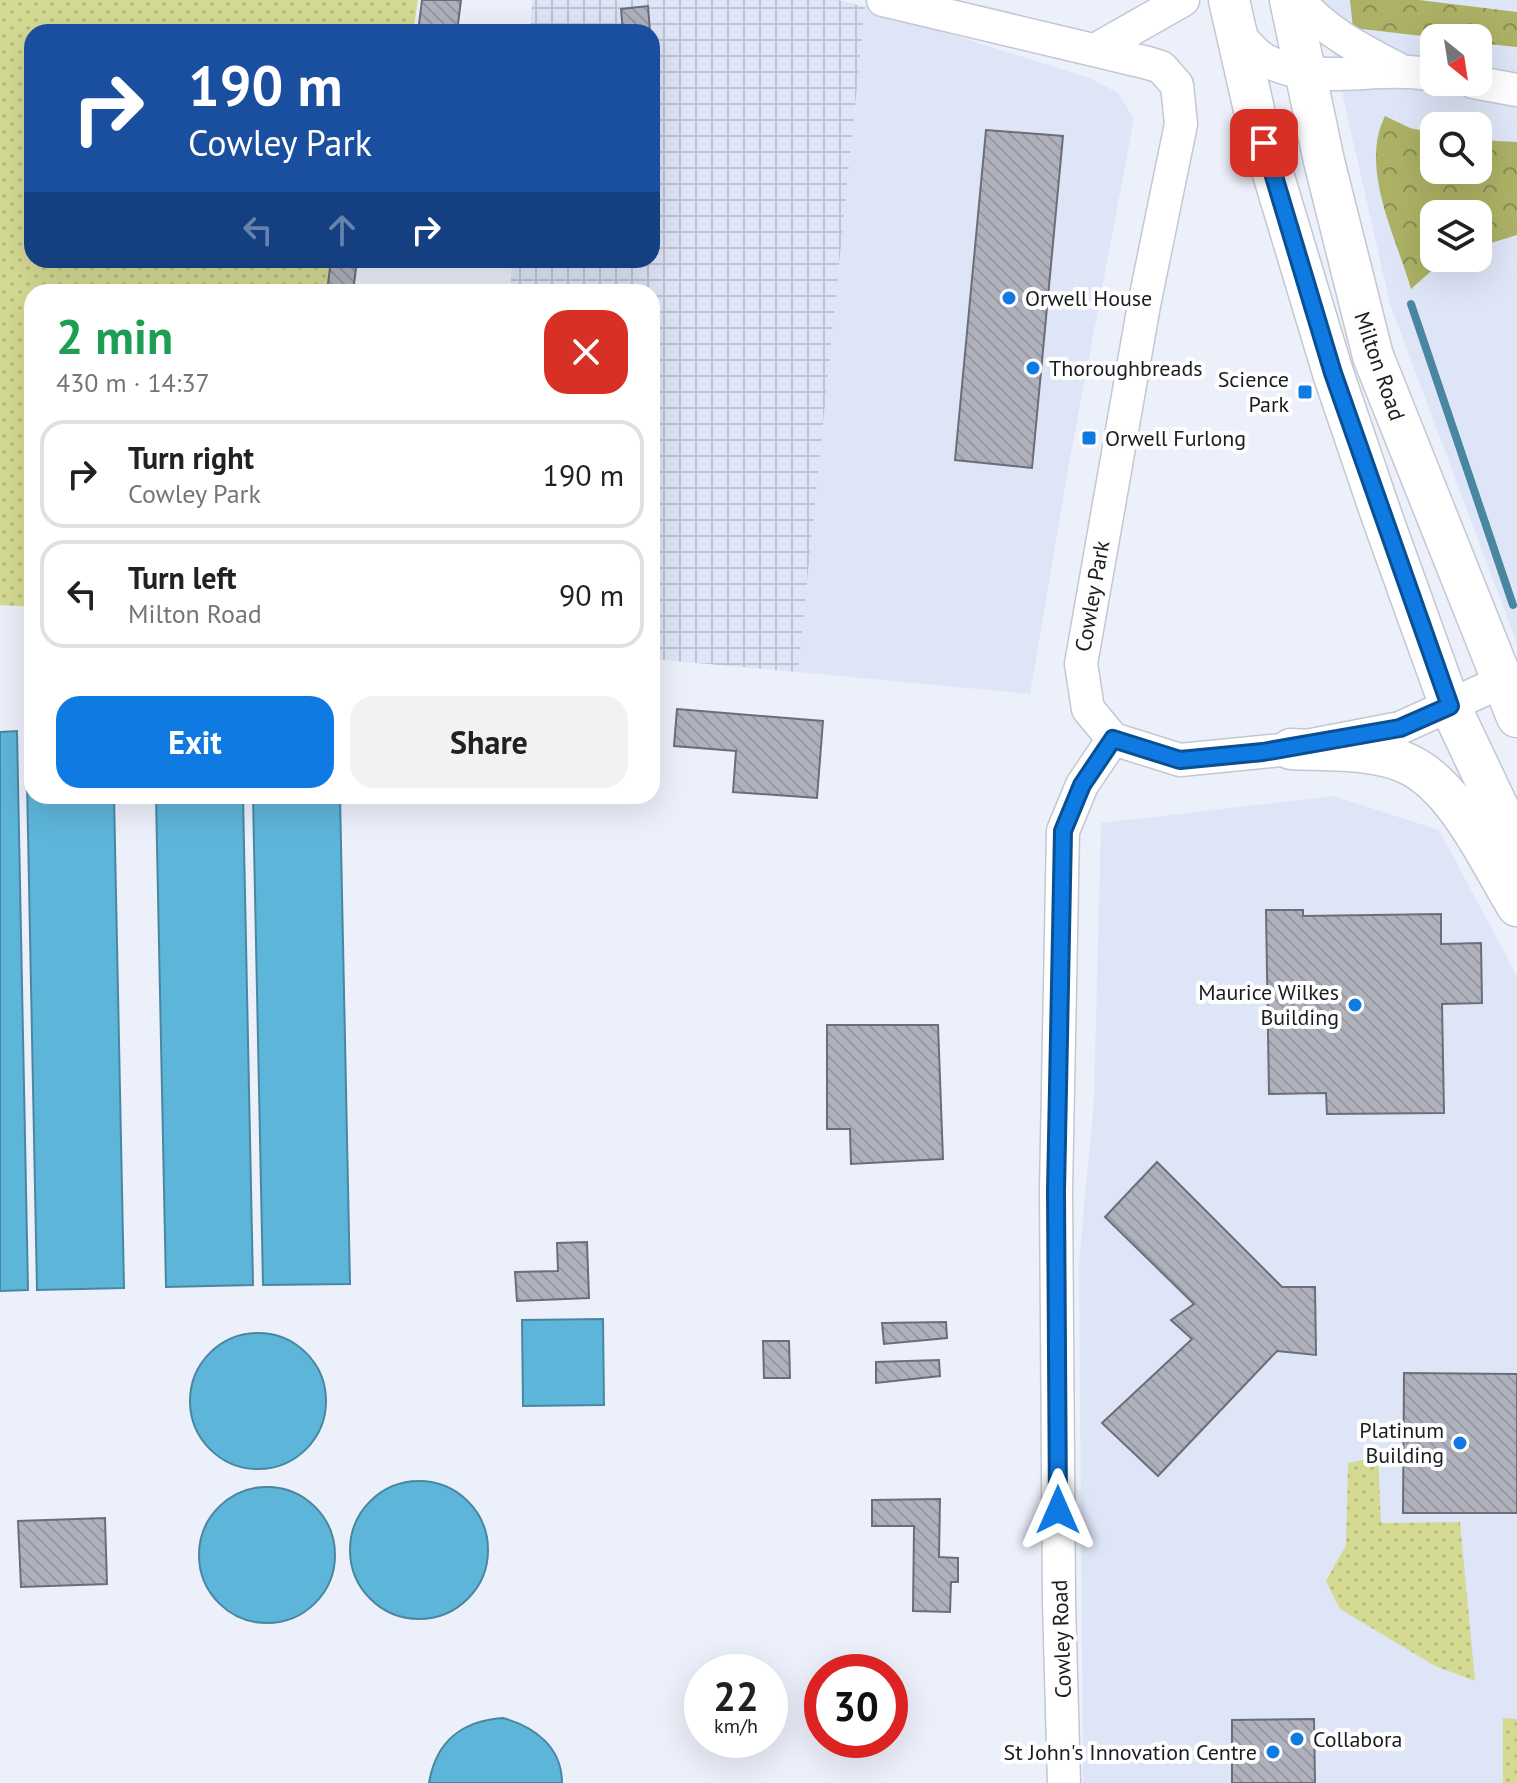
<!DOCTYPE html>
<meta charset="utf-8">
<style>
body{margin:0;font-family:"PT Sans",sans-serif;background:#f2f2f2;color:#202124;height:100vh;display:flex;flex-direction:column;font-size:30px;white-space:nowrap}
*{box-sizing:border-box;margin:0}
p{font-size:26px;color:#757577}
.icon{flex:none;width:44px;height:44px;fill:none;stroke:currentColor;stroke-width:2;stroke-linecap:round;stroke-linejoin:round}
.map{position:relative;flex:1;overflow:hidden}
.panel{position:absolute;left:24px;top:284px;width:636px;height:520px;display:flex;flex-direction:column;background:#fff;border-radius:24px;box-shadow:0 8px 32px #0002}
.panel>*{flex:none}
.guide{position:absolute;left:24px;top:24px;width:636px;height:244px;border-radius:24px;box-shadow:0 8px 32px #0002;background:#1a4fa0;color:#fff;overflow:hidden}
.needle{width:52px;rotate:150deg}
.controls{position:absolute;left:1420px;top:24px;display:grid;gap:16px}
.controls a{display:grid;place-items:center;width:72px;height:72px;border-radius:16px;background:#fff;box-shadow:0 8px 32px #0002;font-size:40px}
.speed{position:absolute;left:684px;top:1654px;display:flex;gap:16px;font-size:40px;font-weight:700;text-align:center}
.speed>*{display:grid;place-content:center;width:104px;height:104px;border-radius:50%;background:#fff;box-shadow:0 8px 32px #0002;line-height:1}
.speed small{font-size:20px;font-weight:400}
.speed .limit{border:12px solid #d22;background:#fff;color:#111}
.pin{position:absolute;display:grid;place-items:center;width:68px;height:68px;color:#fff;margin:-34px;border-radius:16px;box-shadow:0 4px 12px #0006}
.me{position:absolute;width:88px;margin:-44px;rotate:0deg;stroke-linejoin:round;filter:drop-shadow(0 0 6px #0008)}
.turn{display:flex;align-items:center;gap:28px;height:168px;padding:0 32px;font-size:36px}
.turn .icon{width:104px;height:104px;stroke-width:2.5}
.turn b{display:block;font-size:56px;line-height:68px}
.lanes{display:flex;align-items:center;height:76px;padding:0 32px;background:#0003;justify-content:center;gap:40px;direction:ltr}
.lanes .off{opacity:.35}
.round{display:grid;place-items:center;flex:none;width:84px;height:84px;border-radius:24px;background:#f2f2f2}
.summary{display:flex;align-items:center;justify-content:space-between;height:136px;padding:0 32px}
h1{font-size:48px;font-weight:700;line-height:60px;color:#1e9e55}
.button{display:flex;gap:16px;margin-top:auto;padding:16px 32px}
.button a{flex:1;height:92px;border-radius:24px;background:#0f7ae1;color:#fff;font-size:32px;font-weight:700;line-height:92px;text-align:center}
.button a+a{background:#f2f2f2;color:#202124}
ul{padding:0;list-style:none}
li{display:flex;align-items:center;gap:24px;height:108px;margin:0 16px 12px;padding:0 16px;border:4px solid #e0e0e0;border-radius:24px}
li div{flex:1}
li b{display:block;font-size:30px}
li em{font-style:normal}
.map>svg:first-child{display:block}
.built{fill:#dee5f7;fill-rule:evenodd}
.industrial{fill:url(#industrial-grid)}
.grass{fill:url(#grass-dots)}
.forest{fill:url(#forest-crowns)}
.water{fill:#5db5d9;stroke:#4987a1;stroke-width:2}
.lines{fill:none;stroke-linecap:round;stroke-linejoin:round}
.stream{stroke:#4987a1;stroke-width:8}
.building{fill:url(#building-back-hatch);stroke:#6b6e78;stroke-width:2}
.minor-casing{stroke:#c3c7d1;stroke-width:35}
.major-casing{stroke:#c3c7d1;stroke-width:43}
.minor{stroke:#fff;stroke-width:32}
.major{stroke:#fff;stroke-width:40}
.route-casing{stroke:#0a4f92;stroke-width:20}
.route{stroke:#0f7ae1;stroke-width:14}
.poi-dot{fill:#0f7ae1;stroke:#fefefe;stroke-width:3}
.labels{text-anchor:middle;stroke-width:8;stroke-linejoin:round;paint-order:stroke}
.poi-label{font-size:22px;fill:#1a1c1f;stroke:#fefefe;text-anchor:start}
.street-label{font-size:22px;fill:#1a1c1f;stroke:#fefefe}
</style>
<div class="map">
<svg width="1517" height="1783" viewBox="0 0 1517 1783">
<defs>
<pattern id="industrial-grid" width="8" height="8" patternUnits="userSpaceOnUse" patternTransform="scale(2)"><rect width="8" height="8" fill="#dee5f7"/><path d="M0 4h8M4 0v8" fill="none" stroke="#bec4d3"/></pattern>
<pattern id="grass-dots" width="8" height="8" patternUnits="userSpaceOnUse" patternTransform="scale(2)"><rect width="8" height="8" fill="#d5da93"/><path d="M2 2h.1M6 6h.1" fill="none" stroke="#b6ba7e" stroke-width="1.8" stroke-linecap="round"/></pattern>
<pattern id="forest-crowns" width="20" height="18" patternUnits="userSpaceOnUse" patternTransform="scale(2)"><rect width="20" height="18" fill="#acb165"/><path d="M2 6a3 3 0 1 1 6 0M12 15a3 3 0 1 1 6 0" fill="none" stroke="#8b8f53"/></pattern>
<pattern id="building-back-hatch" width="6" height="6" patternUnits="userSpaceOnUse" patternTransform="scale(2)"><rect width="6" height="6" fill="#afb2bd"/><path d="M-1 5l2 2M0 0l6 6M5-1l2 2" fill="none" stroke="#9698a2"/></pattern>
</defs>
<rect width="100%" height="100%" fill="#ecf0fb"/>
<path class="built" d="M1321,0h196v644l-127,-340zM1434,38h44v44h-44zM1434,126h44v44h-44zM1434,214h44v44h-44z
M865,7l224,71 29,15 16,26 -65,345 -39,230 -232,-22z
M1334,796l105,34 78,146v807h-434l-4,-521 15,-163 7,-276z"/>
<path class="industrial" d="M532,0h307l26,7 -67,665 -146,-13v-367h-142l2,-32h140v-228h-122z"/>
<path class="grass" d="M0,0h418l-5,32h-381v228h325l-3,32h-322v315l-32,-2z
M1378,1457l3,66 79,-1 15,159 -40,-15 -95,-57 -14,-28 20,-36 2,-82z
M1503,1718l14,1v64h-14z"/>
<path class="forest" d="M1350,0h69l98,12v35l-39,-4v-5h-38l-87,-10z
M1385,116l25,12 24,5v37h44v-30l39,2v93l-39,12v-33h-44v44h12l-35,31c-15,-53 -52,-121 -26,-173z"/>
<path class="water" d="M32,730v66h82l10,492 -87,2 -11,-559z
M17,731l11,559 -28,1v-559z
M156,796h87l10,489 -87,2z
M253,796h87l10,488 -87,1z
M603,1319l1,86 -81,1 -1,-86z
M190 1401a68 68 0 1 1 136 0a68 68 0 1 1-136 0Z
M350 1550a69 69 0 1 1 138 0a69 69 0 1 1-138 0Z
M199 1555a68 68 0 1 1 136 0a68 68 0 1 1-136 0Z
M503,1718c32,9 59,29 59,65h-133c7,-42 32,-62 74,-65z"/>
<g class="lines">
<path class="stream" d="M1411,304l102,301"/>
</g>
<path class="building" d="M422,0h39l-4,32h-39z
M648,6l2,26h-27l-2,-23z
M986,130l77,6 -31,332 -77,-8z
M331,260h26l-4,32h-26z
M677,709l146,12 -6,77 -84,-6 3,-41 -62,-5z
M1266,910h37v6l138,-2v30l40,-1 1,60 -40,1 2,109 -117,1 -1,-21 -57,1z
M827,1025h111l5,134 -92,5 -1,-35h-23z
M1157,1162l125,125h33l1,68 -39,-4 -119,125 -56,-53 90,-84 -21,-19 23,-16 -89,-87z
M587,1242l2,56 -72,3 -2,-29 43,-1 -1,-28z
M946,1322l1,16 -63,6 -2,-21z
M763,1341h26l1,37h-26z
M939,1360l1,16 -64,7v-21z
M1404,1373l113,1v139h-114z
M940,1499l-1,58 19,1v24h-7l-1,30 -37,-1 1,-85h-42v-26z
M105,1518l2,66 -86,3 -3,-66z
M1314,1719l1,64h-83v-63z"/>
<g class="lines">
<g class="minor-casing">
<path id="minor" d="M883,0l265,63 13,4 16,18 4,39 -37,181 -63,359 7,45 25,30 67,21 111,-11 109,-21 101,-46
M1299,0c26,32 63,50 99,69
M1239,35c8,9 17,21 28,26 49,26 111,3 167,14
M1095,50l88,-50
M1473,82l44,8
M1064,1783l-5,-181 -3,-411 7,-360 19,-46 31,-46"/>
</g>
<g class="major-casing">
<path id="major" d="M1229,0l26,114 78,259 48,141 69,192 67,141
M1290,0l34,161 49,195 144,361
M1291,749c37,2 83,-1 117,15 49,23 82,98 109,142"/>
</g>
<use href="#minor" class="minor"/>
<use href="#major" class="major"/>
</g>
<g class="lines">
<g class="route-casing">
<path id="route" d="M1058,1510l-2,-319 7,-360 19,-46 31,-46 67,21 83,-8 137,-24 50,-22 -117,-333 -69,-230"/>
</g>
<use href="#route" class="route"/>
</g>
<g class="poi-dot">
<circle cx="1009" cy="298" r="8"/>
<circle cx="1033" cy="368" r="8"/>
<rect x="1297" y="384" width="16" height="16" rx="4"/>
<rect x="1081" y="430" width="16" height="16" rx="4"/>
<circle cx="1355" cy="1005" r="8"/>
<circle cx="1460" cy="1443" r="8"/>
<circle cx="1297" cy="1739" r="8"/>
<circle cx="1273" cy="1752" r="8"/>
</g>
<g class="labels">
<g class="poi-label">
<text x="1025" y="306">Orwell House</text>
<text x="1049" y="376">Thoroughbreads</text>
<text x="1289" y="387" text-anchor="end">Science<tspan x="1289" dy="25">Park</tspan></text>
<text x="1105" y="446">Orwell Furlong</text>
<text x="1339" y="1000" text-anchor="end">Maurice Wilkes<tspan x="1339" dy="25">Building</tspan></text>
<text x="1444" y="1438" text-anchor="end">Platinum<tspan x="1444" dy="25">Building</tspan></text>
<text x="1313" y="1747">Collabora</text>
<text x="1257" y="1760" text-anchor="end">St John's Innovation Centre</text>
</g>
<g class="street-label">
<text transform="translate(1380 366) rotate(71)" y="8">Milton Road</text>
<text transform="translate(1092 596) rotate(-80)" y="8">Cowley Park</text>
<text transform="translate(1061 1639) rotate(-92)" y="8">Cowley Road</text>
</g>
</g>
</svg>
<div class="controls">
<a><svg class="needle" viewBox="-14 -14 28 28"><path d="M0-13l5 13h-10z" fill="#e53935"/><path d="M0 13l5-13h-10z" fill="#757577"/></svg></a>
<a><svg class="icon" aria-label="search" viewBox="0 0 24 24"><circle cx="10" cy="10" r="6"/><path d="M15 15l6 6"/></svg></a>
<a><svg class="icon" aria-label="layers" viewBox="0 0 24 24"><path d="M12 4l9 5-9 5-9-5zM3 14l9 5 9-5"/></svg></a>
</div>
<div class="speed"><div>22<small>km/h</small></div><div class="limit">30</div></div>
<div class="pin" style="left:1264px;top:143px;background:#d93025"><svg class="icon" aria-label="arrive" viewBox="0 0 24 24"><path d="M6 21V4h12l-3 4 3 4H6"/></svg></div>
<svg class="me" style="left:1058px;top:1510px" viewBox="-20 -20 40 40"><path d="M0-17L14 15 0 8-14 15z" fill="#0f7ae1" stroke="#fff" stroke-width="4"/></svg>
<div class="guide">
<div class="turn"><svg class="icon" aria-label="right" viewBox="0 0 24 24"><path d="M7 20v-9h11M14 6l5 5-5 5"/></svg><div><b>190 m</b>Cowley Park</div></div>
<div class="lanes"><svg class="icon off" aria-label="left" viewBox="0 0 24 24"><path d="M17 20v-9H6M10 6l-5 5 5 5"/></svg><svg class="icon off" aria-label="ahead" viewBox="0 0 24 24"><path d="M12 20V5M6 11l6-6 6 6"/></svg><svg class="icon" aria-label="right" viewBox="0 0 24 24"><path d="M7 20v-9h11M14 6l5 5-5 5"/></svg></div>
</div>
<section class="panel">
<div class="summary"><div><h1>2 min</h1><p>430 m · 14:37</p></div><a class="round" style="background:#d93025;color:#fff"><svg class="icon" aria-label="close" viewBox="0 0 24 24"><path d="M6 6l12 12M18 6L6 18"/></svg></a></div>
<ul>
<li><svg class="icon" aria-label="right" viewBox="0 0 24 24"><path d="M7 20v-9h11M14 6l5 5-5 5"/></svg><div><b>Turn right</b><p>Cowley Park</p></div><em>190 m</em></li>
<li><svg class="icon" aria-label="left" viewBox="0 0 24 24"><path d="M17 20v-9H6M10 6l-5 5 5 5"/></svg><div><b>Turn left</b><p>Milton Road</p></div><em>90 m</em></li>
</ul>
<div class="button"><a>Exit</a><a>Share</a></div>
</section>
</div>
